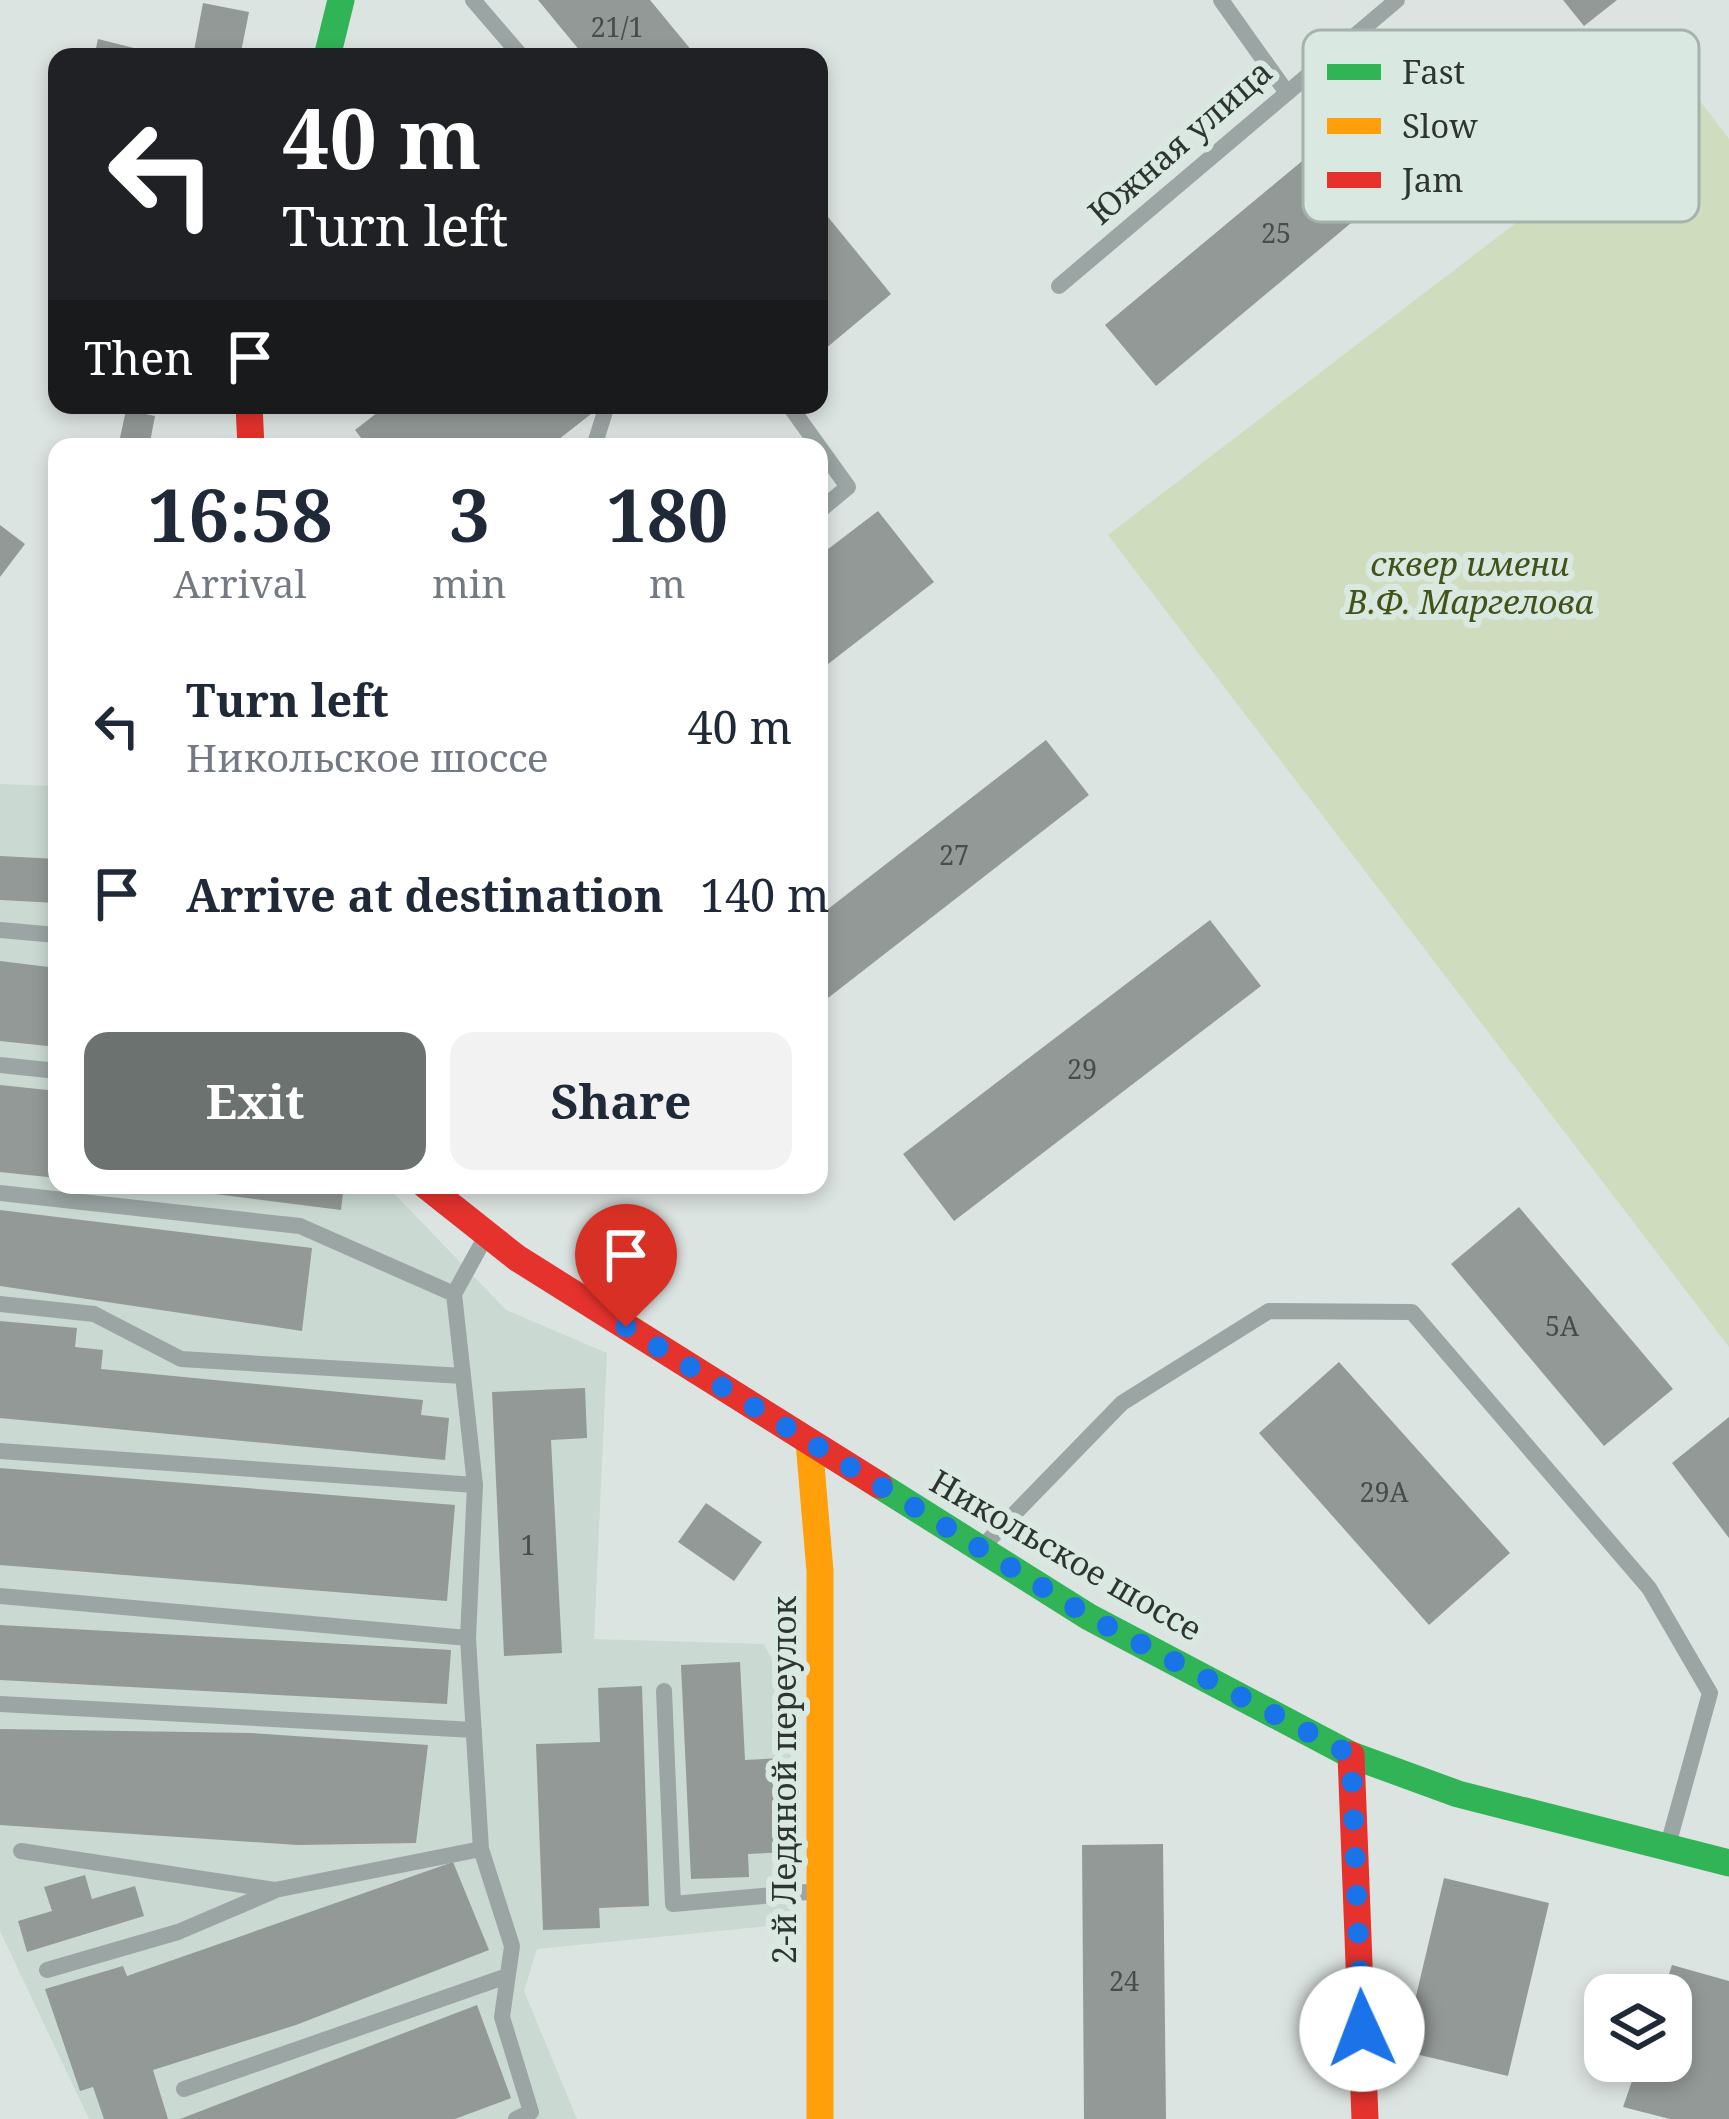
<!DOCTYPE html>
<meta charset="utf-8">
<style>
body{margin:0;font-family:"Noto Serif",serif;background:#f2f2f3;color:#1f2937;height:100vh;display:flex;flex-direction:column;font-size:45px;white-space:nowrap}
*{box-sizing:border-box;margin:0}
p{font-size:39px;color:#747a83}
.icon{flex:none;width:66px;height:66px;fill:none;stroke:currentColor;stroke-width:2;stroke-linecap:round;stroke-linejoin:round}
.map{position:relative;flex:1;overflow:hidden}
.panel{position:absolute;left:48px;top:438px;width:780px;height:756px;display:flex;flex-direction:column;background:#fff;border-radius:24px;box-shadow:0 6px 18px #0003}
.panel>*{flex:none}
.hud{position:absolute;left:48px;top:48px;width:780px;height:366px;border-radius:24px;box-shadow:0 6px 18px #0003;background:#202124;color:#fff;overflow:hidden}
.controls{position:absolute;left:1584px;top:1974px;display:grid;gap:24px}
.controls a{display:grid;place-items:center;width:108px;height:108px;border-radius:24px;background:#fff;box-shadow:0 6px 18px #0003;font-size:60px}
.pin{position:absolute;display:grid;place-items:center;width:102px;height:102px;color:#fff;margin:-123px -51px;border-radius:50% 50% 50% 0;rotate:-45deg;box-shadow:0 0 12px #0007}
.pin .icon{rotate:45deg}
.me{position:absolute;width:132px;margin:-66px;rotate:358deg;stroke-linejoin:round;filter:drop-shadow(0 0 9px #0008)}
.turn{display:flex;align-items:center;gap:42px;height:252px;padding:0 36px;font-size:54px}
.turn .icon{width:156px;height:156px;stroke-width:2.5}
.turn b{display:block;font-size:84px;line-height:102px}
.then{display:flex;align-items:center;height:114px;padding:0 36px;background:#0003;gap:24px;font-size:45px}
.eta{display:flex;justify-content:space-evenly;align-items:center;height:204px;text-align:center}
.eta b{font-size:72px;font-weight:700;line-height:84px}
.action{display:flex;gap:24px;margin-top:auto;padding:24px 36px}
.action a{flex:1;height:138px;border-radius:24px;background:#6b726f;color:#fff;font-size:48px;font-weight:700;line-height:138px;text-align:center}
.action a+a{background:#f2f2f3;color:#1f2937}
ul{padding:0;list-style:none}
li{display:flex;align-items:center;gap:36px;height:168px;padding:0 36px}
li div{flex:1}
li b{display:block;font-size:45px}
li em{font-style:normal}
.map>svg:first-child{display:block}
.built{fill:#cad9d2}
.green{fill:#cfdcbd}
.building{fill:#939996}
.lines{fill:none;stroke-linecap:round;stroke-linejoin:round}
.lane{stroke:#9ba5a4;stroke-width:16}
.fast{stroke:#30b455;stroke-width:27}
.slow{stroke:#ff9f0a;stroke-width:27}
.jam{stroke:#e5322d;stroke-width:27}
.route{stroke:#1a73e8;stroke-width:21;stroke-dasharray:0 37.8}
.labels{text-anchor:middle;stroke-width:12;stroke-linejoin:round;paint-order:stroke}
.number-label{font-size:27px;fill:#474d4a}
.street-label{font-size:33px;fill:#2e3431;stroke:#d9e8e1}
.park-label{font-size:33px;font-style:italic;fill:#425218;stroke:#d9e8e1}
.key{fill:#d9e8e1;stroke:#a6b2ac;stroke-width:3}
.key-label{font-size:33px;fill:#2e3431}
</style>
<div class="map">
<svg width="1729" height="2119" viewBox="0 0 1729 2119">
<rect width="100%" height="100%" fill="#dce4e1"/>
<path class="built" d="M0,784l57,2v399h329l120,125 101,43 -13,286 170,5 24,47 11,232 -262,26 -13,42 53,128h-488l-89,-188z"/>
<path class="green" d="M1691,89l38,50v1208l-621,-812z"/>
<path class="building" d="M538,0h112l47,57h-112z
M1563,0h54l-33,26z
M203,3l46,9 -9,45 -47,-1z
M98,39l44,11 -2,7h-46z
M1397,82l51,60 -292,244 -51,-61z
M819,206l72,88 -66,55 -6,-8z
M387,405h197l7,9 -42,33h-181l-13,-17z
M126,410l29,6 -6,31h-31z
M878,511l56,71 -115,89v-115z
M0,525l25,19 -25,33z
M1046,740l43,55 -270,210v-89z
M0,856l57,3v44l-57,-3z
M1210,920l51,66 -307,235 -51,-67z
M0,961l57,7v79l-57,-6z
M0,1085l57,6v87l-57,-6z
M145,1185h199l-3,25z
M1519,1207l154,182 -69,57 -153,-182z
M0,1210l312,38 -10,83 -302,-45z
M0,1321l77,7 -2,19 28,3 -2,19 322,31 -2,15 28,3 -4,42 -445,-42z
M1339,1362l171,191 -81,72 -170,-192z
M585,1388l2,50 -36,2 11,213 -58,3 -12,-264z
M1729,1417v121l-57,-75z
M0,1468l455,37 -8,96 -447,-36z
M706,1503l56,39 -28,39 -56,-39z
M0,1625l451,25 -4,54 -447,-24z
M740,1662l5,98 38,-2 5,94 -40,2 1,23 -58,2 -10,-214z
M642,1686l7,220 -50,2 1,20 -57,2 -7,-186 64,-2 -2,-54z
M0,1729l251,4 177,12 -12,98 -119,2 -297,-20z
M1163,1844l3,275h-82l-2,-274z
M453,1862l36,88 -193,75 -143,45 15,49h-64l-11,-32 -13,4 -35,-102 78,-23 4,10z
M85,1875l7,24 43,-13 9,30 -117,36 -9,-31 34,-10 -8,-24z
M1444,1878l105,25 -41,173 -105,-25z
M1672,1965l57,16v138h-59l-47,-12 16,-46h32v-66h-9z
M477,2005l34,93 -56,21h-275z"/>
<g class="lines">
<path class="lane" d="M473,0l49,57
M1221,0l64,90
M1059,286l338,-286
M789,405l59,82 -29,24
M594,447l13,-42
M0,930l57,5
M0,1065l57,6
M0,1193l300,33 154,68
M486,1236l-32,58 21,191 -7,153 13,211 31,97 -10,71 29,95 -15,7
M0,1304l94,10 87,45 282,17
M0,1451l475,34
M985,1544l137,-141 147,-92 143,1 237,276 61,105 -42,152
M0,1596l468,42
M664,1691l9,213 146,-13
M0,1704l474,26
M21,1851l254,39 206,-41
M47,1970l131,-38 96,-41
M184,2089l323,-113"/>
<path class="fast" d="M327,57l14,-57
M879,1485l210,132 262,138 107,39 271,69"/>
<path class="slow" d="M809,1442l11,129v548"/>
<path class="jam" d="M249,405l2,42
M425,1185l92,73 362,227
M1351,1755l14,364"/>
</g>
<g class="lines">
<path class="route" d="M626,1327l464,290 261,138 11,274"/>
</g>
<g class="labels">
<g class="number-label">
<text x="617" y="37">21/1</text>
<text x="1276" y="243">25</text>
<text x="954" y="865">27</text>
<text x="1082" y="1079">29</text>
<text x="1562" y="1336">5А</text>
<text x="1384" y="1502">29А</text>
<text x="528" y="1555">1</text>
<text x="1124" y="1991">24</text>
</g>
<g class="street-label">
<text transform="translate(1180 142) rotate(-41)" y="12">Южная улица</text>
<text transform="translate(1066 1555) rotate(30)" y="12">Никольское шоссе</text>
<text transform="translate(784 1780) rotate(-90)" y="12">2-й Ледяной переулок</text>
</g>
<g class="park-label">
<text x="1470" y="576">сквер имени<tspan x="1470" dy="38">В.Ф. Маргелова</tspan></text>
</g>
</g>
<rect x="1303" y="30" width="396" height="192" rx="18" class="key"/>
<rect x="1327" y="64" width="54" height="16" fill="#30b455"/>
<rect x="1327" y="118" width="54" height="16" fill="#ff9f0a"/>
<rect x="1327" y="172" width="54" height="16" fill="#e5322d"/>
<g class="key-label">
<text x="1402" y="84">Fast</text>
<text x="1402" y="138">Slow</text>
<text x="1402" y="192">Jam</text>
</g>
</svg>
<div class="controls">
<a><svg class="icon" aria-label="layers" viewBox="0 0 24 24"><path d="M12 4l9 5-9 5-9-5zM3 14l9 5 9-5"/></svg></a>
</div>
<div class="pin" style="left:626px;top:1327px;background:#d93025"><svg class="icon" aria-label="arrive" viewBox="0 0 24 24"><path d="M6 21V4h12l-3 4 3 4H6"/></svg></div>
<svg class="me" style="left:1362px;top:2029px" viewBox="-20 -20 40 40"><circle r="19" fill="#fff"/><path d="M0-13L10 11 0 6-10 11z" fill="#1a73e8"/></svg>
<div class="hud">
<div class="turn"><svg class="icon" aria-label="left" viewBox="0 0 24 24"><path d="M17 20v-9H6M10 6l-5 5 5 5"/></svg><div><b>40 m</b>Turn left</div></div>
<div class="then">Then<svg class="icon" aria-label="arrive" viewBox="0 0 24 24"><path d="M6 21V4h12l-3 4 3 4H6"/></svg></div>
</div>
<section class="panel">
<div class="eta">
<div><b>16:58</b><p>Arrival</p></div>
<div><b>3</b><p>min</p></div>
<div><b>180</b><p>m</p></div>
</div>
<ul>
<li><svg class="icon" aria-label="left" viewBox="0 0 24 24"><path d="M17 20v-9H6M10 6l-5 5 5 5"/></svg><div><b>Turn left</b><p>Никольское шоссе</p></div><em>40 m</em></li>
<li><svg class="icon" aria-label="arrive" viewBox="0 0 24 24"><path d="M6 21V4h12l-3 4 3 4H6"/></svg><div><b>Arrive at destination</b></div><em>140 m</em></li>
</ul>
<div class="action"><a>Exit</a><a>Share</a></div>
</section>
</div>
